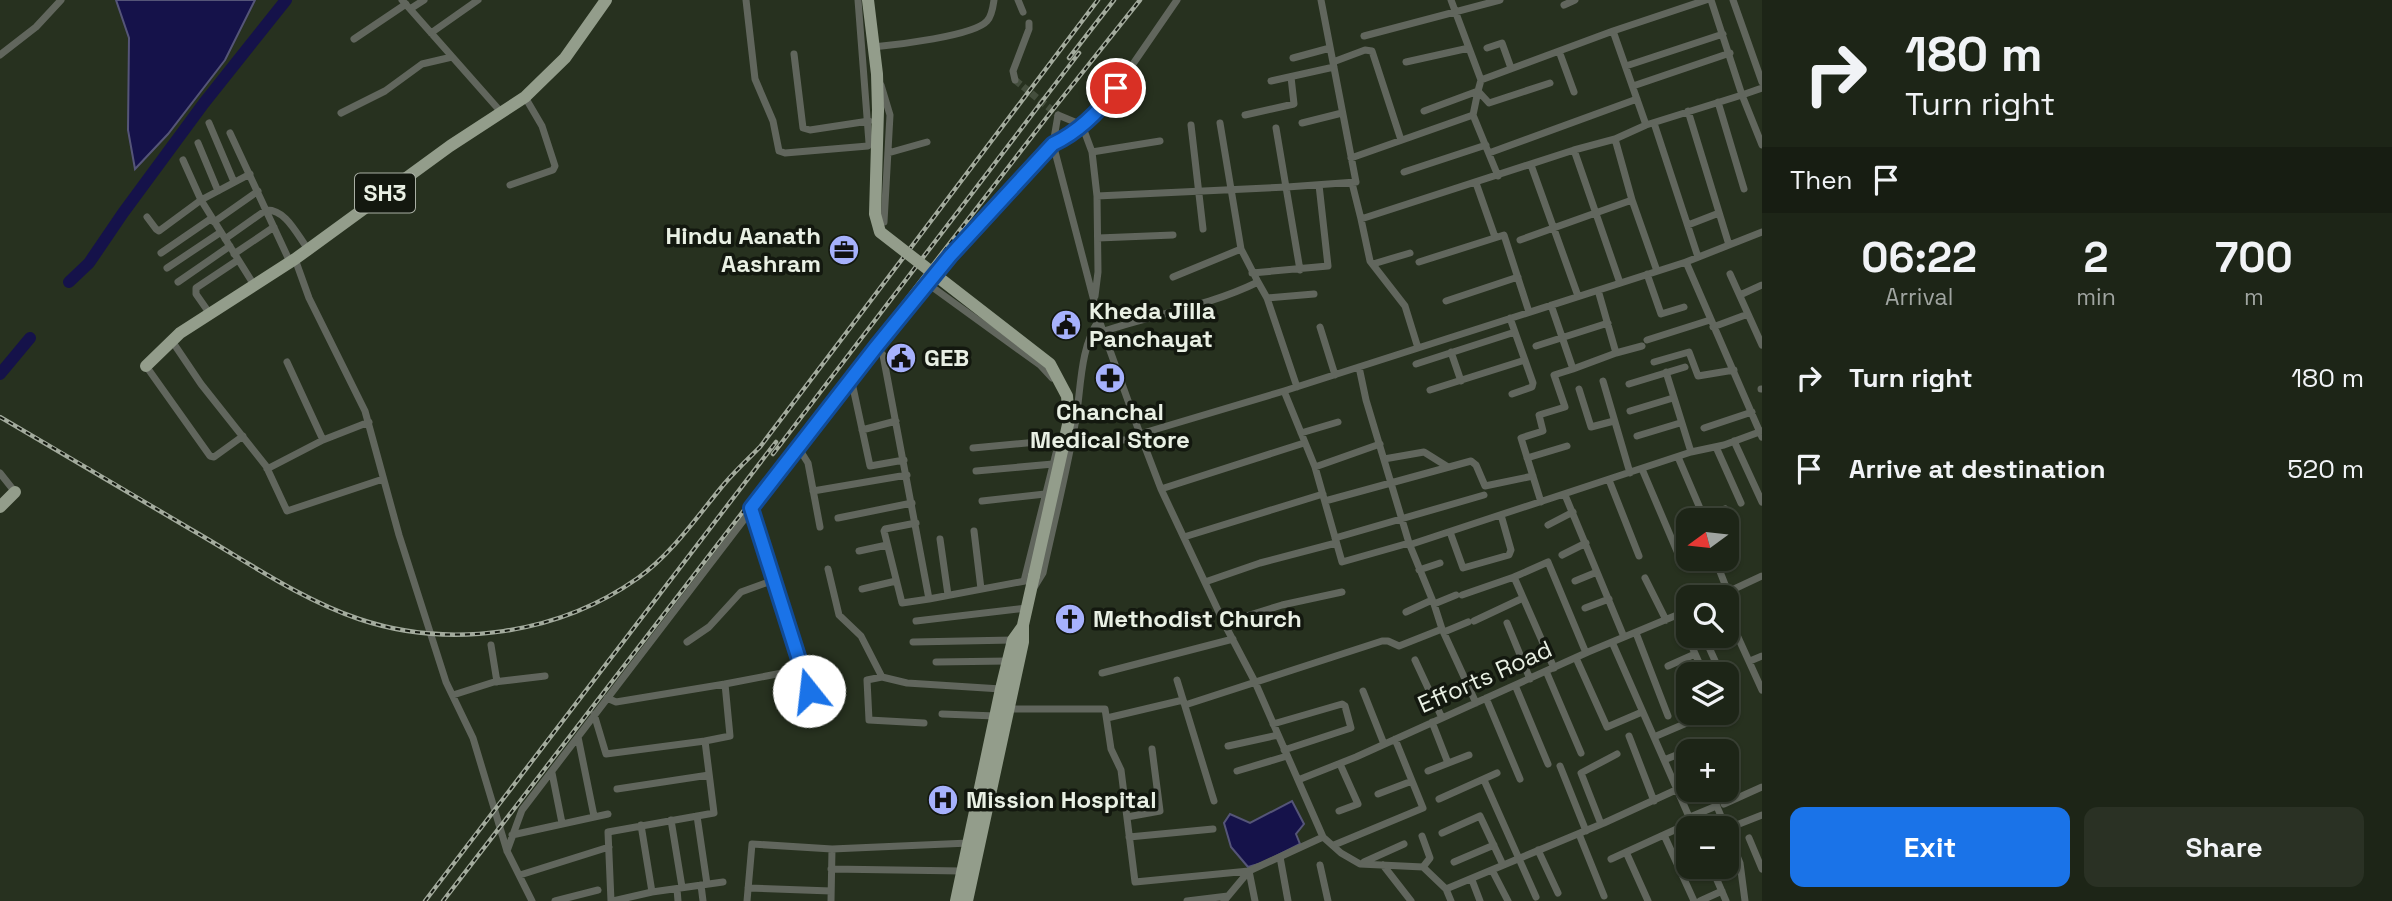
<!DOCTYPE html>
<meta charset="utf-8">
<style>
body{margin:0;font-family:"Space Grotesk",sans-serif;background:#2a3124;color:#f1f3f6;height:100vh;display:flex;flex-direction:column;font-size:26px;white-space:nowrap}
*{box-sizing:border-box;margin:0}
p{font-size:23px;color:#a0a5a1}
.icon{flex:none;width:38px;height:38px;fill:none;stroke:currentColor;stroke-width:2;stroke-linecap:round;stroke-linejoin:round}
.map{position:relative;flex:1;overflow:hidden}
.side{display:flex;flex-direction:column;background:#1d2517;width:630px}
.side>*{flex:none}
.hud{background:#1d2517;color:#f1f3f6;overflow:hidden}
.needle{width:46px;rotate:255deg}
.fabs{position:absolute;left:1676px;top:508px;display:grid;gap:14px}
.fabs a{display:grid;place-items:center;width:63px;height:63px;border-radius:14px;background:#1d2517;box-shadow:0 2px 5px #0004,0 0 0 2px #3b4236;font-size:35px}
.pin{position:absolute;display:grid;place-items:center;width:60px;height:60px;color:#fff;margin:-30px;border:4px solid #fff;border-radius:50%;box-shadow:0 2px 7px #0007}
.me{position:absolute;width:77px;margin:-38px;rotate:344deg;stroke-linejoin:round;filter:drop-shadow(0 0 5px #0008)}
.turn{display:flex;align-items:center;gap:24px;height:147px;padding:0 28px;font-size:32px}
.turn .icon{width:91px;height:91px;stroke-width:2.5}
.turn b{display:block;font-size:49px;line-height:60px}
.then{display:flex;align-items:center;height:66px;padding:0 28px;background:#0003;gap:14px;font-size:26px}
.eta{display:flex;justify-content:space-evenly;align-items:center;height:119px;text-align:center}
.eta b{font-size:42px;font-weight:600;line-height:49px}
.button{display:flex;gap:14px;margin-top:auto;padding:14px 28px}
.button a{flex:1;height:80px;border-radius:14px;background:#1a73e8;color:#fff;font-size:28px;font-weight:600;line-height:80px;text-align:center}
.button a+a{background:#2a3124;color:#f1f3f6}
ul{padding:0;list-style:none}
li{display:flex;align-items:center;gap:21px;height:91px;padding:0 28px}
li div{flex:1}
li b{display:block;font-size:26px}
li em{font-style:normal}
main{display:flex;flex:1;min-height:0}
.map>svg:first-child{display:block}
.water{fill:#15124a;stroke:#555578;stroke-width:2}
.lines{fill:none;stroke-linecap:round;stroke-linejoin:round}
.river{stroke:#15124a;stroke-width:12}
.minor-tunnel{stroke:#444e3d;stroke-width:7;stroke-dasharray:7 3.5;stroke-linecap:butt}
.minor{stroke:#61665d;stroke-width:7}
.primary{stroke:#939d8b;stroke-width:12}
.rail-casing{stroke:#a3ab9d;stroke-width:4.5}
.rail{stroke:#13180f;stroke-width:2;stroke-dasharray:5;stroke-linecap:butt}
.primary-bridge{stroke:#939d8b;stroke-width:12}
.route-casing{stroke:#114b97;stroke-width:18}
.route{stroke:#1a73e8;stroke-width:12}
.labels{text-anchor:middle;stroke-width:7;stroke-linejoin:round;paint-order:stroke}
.shield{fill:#13180f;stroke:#a9afa4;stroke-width:2}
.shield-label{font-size:23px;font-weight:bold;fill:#e9f0e4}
.poi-label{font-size:24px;font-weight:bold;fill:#e9f0e4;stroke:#13180f;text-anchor:start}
.street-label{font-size:24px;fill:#e9f0e4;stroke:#13180f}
</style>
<main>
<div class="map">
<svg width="1762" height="901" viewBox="0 0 1762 901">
<rect width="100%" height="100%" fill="#27311f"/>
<path class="water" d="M116,0h139l-30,60 -57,74 -33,35 -7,-39 1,-92z
M1292,801l12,23 -8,10 4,10 -38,19 -14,4 -17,-20 -7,-24 6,-9 20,9z"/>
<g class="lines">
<path class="river" d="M69,282l20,-19 34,-50 81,-110 82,-103
M0,374l30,-36"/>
<path class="minor-tunnel" d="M1015,80l43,35"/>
<path class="minor" d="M402,0l99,112
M746,0l9,79 18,42 6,30 6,2 83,-7 1,-3 -11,-143
M1018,0l5,12
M1451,0l30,80
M1733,0l29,82
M1564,5l11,-5
M410,9l14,-9
M1613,31l93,-31
M431,33l47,-33
M1364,36l136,-36
M354,39l52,-35
M873,47c22,-2 101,-11 114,-26 5,-5 6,-14 7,-21
M1487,48l15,-5 9,25
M1559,51l15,41
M794,54l9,74 7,2 59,-9
M0,55l36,-28 25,-27
M1293,58l37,-10
M1333,62l32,-12 7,1 29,89
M1406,62l63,-14
M1626,66l97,-32
M1015,80l-2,-9 16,-42v-6
M1271,81l63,-14
M881,85l9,30 -6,107
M1633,86l97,-33
M1762,88l-20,7 20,50
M1478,91l-5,24 25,61
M1478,91l11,12 61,-20
M1718,102l26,87
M1424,111l54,-20 3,-11 132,-49 33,94 96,-30 -31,-95
M1688,111l41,134
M341,113l44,-22 37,-27 30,-7
M1245,115l49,-11 -3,-27
M209,123l25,59
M1220,123l21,126 17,33
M1302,123l40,-10
M1654,123l44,134
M1191,125l12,104
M1276,128l24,142
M230,133l60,129
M1615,139l-41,11 46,133
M198,143l20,48
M1053,144l46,176 41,114 144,-43 402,-129 76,-30
M1053,144l5,-29 24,10 20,-16 75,-109
M1092,152l68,-11
M888,153l39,-11
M1489,153l148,-54
M1351,158l122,-43
M183,160l18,40 53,85
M1531,165l47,131
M1404,172l82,-27
M1352,183l9,36 213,-69
M1476,183l19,54
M510,185l43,-15 2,-4 -13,-40 -17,-29
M1632,200l25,71
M147,217l9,12 3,2 42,-31 49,-26
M1361,219l9,42 35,45 13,42
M214,222l44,-31
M1688,225l31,-12
M1098,238l75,-3
M225,239l41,-29c20,-1 31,25 42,39
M1520,240l112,-40 -17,-61 31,-14
M161,253l51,-35
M234,254l40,-27
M295,259l14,39 56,113 34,124 47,147 27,56 34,113 25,50
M1419,262l85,-27 25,77
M1686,262l76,175
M1373,264l37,-11
M167,268l54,-36
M1252,273l76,-7 -9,-81
M1647,274l14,40 23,-7
M1730,274l32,71
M1173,277l68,-28
M178,282l52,-36
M928,284l112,81 12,13
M1598,290l18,63 26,-7
M1740,295l22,-10
M1095,296l3,-24 -1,-76 190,-9 69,-5 -35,-182
M1267,298l47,-4
M1446,301l72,-24
M210,314l-14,-20v-6l42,-28
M1510,318l23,65 -1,4 -20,7
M1320,327l15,48
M1713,327l35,-13
M1104,331c52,-17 105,-25 154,-49l9,16 30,89
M1647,340l63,-20
M172,341l29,43 65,82 21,45 96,-32
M1536,346l72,-23
M876,347l7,8 46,244 96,-18
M1451,352l10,29
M287,362l36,78
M1654,362l35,-10 9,24 36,-6
M1416,364l99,-32
M146,366l64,90 4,1 29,-21
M1359,367l7,33 43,143 25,61 8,25 34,74
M1573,369l43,-16
M1666,372l25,80
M851,378l19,88 34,-6
M1603,381l27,92
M1629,384l56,-17
M1579,389l12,38 23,-6
M1761,389h1
M1430,390l95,-30
M1284,391l31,76 27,95 67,-19
M1630,411l43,-13
M1704,428l48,-16
M862,430l34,-9
M1301,433l37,-11
M1140,434l21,55 63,134 31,59 68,155 18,16 19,11 63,3 23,22 5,12
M1637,436l43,-13
M1072,439l55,1
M1734,441l28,61
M798,447l10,16 12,64
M1716,447l25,56
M973,448l86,-8
M1678,457l27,63
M1527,458l40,-12
M1384,459l40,-7 24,15
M1315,467l65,-23
M267,469l56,-29 46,-18
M1642,469l37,87
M976,471l77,-7
M0,473l15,19
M1609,480l30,76
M1161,489l143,-46
M813,491l94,-16
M1565,495l59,142
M982,501l63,-7
M1325,501l146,-40 5,4 9,21 48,-10
M1541,502l-20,-64 22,-7 -4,-16 26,-8 -11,-32 19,-6 -22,-64
M838,518l74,-15
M1704,518l21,-9
M916,523l-31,6 -1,2 18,72 27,-4
M1548,525l25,-13
M974,531l7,58
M1450,532l13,36 46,-13 2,-5 -10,-35
M1184,537l139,-43
M1335,538l149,-43
M940,539l8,56
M1409,545l282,-93 33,-7 38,-14
M859,551l28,-6
M1562,555l24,-12
M1717,564l11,28
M828,569l11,46 22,21 21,41
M1419,570l21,-7
M1645,578l21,42
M1024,581l32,-128
M1575,581l22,-9
M1205,582l55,-19 76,-20
M1035,586l8,-13c11,-51 24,-102 33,-154 5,-31 4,-72 23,-99
M862,589l34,-8
M1462,595l52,-18
M1717,597l45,-21
M1434,604l22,-9
M1585,608l24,-9
M1406,612l26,-12
M1727,613l35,77
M1678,615l26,59
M916,621l111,-13
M1474,621l49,-23
M1224,623l58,-18 60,-13
M1507,623l23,56
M1444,632l24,-10
M1636,633l32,83
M687,642l22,-15 32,-35 33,-12
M913,642l100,-2
M1612,642l82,186
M491,645l6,37
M1692,647l15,-4 14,31
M1576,658l31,69 35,-15
M1415,660l27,58
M1750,661l12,-5
M936,662l72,-1
M1668,666l27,-12
M1554,668l-40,-91 34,-15 38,91
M803,669l12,44
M1546,671l35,82
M1102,673l131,-34
M1177,680l37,121
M1515,685l33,79
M1363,691l21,53
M453,695l41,-13 51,-6
M1682,697l7,-4
M607,698l9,4 109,-18
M1486,698l34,81
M1185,705l197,-64h6l11,5 43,-17
M1009,709h96l6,40 10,21 14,112 114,-11 6,30
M594,714l12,40 99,-13
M942,714l54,2
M1107,718l76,-18
M1432,722l16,41
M924,723l-55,-3 -2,-40 15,-3 25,6 94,6
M1273,724l69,-20 3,2 6,22 -67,22
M1629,736l25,65
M578,737l16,79
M1654,737l42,-18
M1228,746l50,-11
M1664,760l42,-17
M1560,766l26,65
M1237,771l50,-15
M1428,771l41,-16
M552,773l10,50
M1298,780l58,-23 232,-105 101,-42
M1484,780l52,117
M617,789l92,-14
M1378,794l34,-13
M1713,797l13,31
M1439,799l58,-26
M1724,804l38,-17
M1339,811l19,-7 -18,-40
M697,816l10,68
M1127,817l33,-6 -8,-62
M1690,817l24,-10
M671,820l11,67
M1601,824l-20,-51 36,-19
M641,825l11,67
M1734,826l28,-11
M1727,831l13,32 5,38
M1442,833l38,-17 23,49
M1579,834l25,62
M512,835l96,-21
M1664,835l30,66
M1422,836l8,22 -7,9
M1129,837l84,-8
M1749,838l13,31
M1334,845l89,-37 -28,-69
M1538,850l20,43
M507,851l15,-41 354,-463 74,-91 103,-112 16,-8 13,-11 10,27 5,44
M1626,852l22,49
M1280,857l8,44
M1611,859l81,-37
M1364,862l40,-18
M1454,862l40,-17
M1320,865l8,36
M1383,865l28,36
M1711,866l15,35
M831,869l131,2
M1492,870l16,31
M520,875l89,-28
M1472,880l8,21
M701,885l2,16
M748,888l83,3
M677,889l1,12
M1446,889l158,-66 74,-34
M555,901l43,-11
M611,901l-3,-69 106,-19 -9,-72 25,-5 -5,-52 78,-15 -52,-161
M613,901l39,-9 71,-10
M747,901l5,-57 80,5 137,-6
M831,901l1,-52
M1187,901l41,-5
M1224,901l25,-30 74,-34
M1700,901l22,-10"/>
<path class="primary" d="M868,0l9,74 1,36
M146,366l34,-33 115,-74 155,-113 75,-49 40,-39 41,-58
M0,507l15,-15
M956,901l45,-212 12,-49 10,-14
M967,901l56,-259v-17l11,-49"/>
<g class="rail-casing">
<path id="rail" d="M1069,58l45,-58
M0,417c64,37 128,75 192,113 54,31 108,69 167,89 92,31 200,15 279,-41 33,-24 56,-57 82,-89 12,-15 26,-28 40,-42l338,-447
M773,454l306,-401
M425,901l351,-459
M443,901l604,-784 93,-117"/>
</g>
<use href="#rail" class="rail"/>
<path class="primary-bridge" d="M878,110l-3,104 5,18 170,132 17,32 2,24 -35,156"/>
</g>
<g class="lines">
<g class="route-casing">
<path id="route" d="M809,691l-58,-183 125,-161 74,-91 103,-112c27,-13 46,-32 63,-56"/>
</g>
<use href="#route" class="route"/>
</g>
<defs>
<g id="office-disc" transform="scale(1.575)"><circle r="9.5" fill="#a6b1fc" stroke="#13180f"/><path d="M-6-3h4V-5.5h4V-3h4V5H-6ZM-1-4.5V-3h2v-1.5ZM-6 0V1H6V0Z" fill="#111"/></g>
<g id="civic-disc" transform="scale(1.575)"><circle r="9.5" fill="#a6b1fc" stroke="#13180f"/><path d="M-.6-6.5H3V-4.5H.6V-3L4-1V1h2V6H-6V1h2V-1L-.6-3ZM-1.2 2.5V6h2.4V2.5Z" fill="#111"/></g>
<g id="pharmacy-disc" transform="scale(1.575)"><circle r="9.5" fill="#a6b1fc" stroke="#13180f"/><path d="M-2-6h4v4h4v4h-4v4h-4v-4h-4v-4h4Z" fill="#111"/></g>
<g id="church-disc" transform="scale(1.575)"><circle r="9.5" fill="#a6b1fc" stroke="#13180f"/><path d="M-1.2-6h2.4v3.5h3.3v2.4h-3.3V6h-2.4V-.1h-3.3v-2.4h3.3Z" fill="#111"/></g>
<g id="hospital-disc" transform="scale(1.575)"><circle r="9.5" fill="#a6b1fc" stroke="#13180f"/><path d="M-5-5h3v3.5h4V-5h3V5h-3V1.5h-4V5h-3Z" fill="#111"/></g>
</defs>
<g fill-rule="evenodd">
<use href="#office-disc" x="844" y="250"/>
<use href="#civic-disc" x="1066" y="325"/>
<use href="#civic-disc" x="901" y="358"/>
<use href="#pharmacy-disc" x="1110" y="378"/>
<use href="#church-disc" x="1070" y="619"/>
<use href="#hospital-disc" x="943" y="800"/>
</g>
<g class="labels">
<rect class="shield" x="355" y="173.5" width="60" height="39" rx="5"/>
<g class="shield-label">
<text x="385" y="201">SH3</text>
</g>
<g class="poi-label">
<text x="821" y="244" text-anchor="end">Hindu Aanath<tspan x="821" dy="28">Aashram</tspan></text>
<text x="1089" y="319">Kheda Jilla<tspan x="1089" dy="28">Panchayat</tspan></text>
<text x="924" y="366">GEB</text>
<text x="1110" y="420" text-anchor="middle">Chanchal<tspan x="1110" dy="28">Medical Store</tspan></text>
<text x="1093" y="627">Methodist Church</text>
<text x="966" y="808">Mission Hospital</text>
</g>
<g class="street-label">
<text transform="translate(1485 677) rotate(-24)" y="8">Efforts Road</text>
</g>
</g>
</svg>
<div class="fabs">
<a><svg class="needle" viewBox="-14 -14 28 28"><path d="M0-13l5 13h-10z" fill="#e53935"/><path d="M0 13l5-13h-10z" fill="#a0a5a1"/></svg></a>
<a><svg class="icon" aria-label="search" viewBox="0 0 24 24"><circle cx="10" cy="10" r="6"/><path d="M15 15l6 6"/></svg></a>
<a><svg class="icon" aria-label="layers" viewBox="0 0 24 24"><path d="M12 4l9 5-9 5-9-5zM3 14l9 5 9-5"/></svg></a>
<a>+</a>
<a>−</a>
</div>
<div class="pin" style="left:1116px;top:88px;background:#d93025"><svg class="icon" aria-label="arrive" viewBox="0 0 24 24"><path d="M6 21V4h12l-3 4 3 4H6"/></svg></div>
<svg class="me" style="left:809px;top:691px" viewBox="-20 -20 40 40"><circle r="19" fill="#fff"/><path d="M0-13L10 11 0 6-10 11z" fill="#1a73e8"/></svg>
</div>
<section class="side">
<div class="hud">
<div class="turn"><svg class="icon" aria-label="right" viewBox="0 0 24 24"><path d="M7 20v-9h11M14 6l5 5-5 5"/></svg><div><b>180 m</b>Turn right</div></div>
<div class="then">Then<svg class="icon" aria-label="arrive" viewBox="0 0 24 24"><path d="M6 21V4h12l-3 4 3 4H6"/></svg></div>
</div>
<div class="eta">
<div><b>06:22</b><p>Arrival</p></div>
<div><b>2</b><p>min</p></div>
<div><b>700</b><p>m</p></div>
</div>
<ul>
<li><svg class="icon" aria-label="right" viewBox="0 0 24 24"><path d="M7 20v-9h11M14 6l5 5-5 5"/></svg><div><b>Turn right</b></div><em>180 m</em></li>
<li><svg class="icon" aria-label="arrive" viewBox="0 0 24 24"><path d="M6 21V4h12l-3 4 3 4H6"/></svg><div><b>Arrive at destination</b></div><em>520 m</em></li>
</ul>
<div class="button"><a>Exit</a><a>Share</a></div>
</section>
</main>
